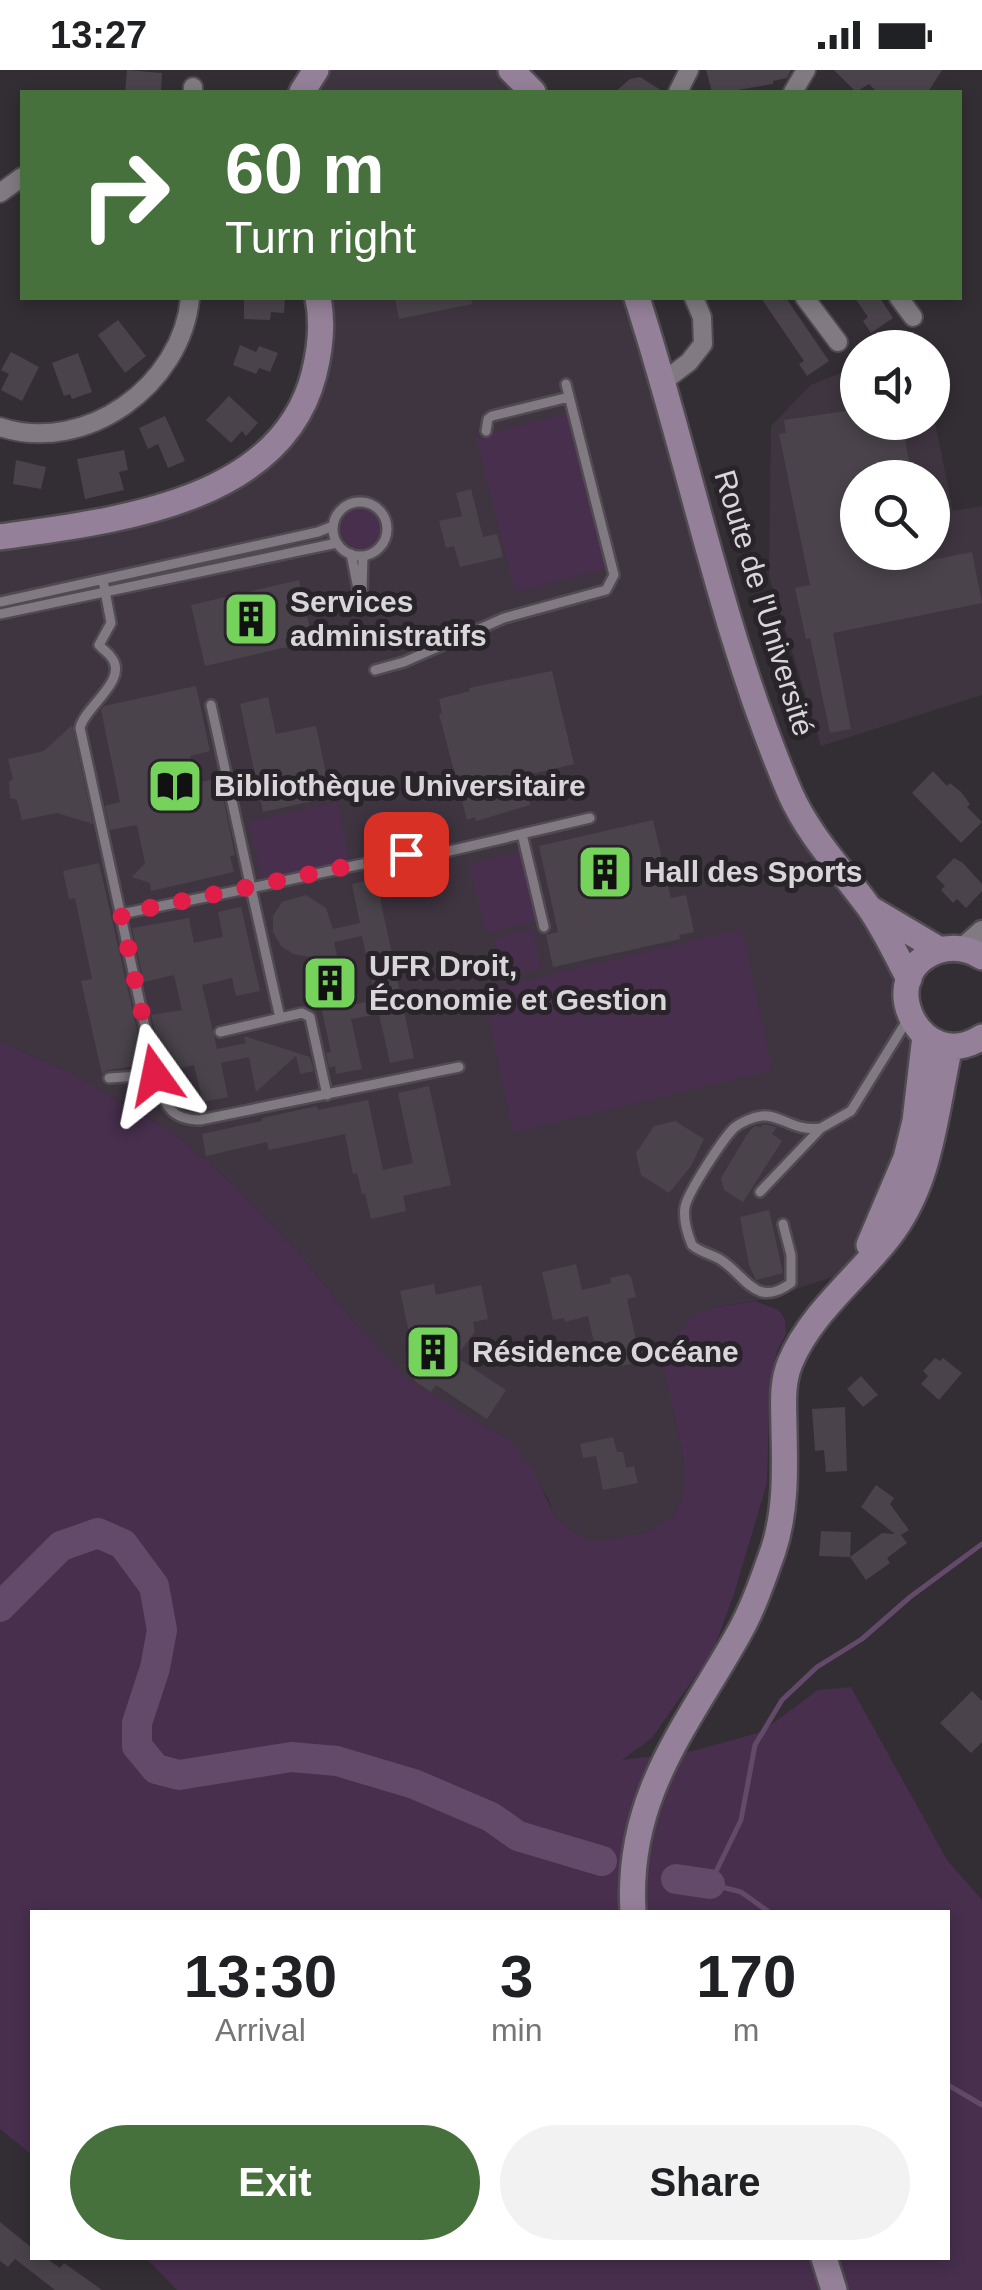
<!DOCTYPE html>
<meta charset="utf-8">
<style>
body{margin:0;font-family:Arial,sans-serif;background:#f2f2f2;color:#202124;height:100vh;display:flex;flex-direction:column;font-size:38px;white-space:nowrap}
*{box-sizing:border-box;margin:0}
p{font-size:32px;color:#757577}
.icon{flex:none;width:55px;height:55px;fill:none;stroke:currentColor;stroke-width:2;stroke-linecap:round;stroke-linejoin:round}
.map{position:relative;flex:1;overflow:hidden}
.details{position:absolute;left:30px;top:1840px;width:920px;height:350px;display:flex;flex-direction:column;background:#fff;border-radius:0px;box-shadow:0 5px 15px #0003}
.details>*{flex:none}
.banner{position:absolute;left:20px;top:20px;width:942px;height:210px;border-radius:0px;box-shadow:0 5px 15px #0003;background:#46713d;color:#fff;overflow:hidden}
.controls{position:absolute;left:840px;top:260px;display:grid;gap:20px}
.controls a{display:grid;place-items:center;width:110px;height:110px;border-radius:50%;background:#fff;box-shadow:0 5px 15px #0003;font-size:50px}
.pin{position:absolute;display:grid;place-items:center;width:85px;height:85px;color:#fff;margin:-42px;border-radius:20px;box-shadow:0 5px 15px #0006}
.me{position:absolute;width:110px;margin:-55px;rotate:348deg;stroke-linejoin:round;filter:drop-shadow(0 0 8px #0008)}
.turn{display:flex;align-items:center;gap:35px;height:210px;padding:0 40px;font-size:45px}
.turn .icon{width:130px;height:130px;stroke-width:2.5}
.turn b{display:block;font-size:70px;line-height:85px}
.eta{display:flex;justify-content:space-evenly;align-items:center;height:170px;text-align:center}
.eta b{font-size:60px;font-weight:600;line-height:70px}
.cta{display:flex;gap:20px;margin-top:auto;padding:20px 40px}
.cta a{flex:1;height:115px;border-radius:60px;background:#46713d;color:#fff;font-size:40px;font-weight:600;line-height:115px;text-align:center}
.cta a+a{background:#f2f2f2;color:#202124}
.status{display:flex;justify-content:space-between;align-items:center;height:70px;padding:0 50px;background:#fff;direction:ltr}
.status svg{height:28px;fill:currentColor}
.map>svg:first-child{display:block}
.built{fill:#3f3541;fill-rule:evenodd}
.green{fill:#472f4d}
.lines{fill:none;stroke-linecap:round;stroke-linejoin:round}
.stream{stroke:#634a6a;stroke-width:5}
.river{stroke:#634a6a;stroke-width:30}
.building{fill:#4a434b;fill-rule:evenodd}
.service-casing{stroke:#504b51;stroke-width:14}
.minor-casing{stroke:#504b51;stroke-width:22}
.tertiary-casing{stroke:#504b51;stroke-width:25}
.secondary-casing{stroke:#504b51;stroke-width:30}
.service{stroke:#817a82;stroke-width:9}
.minor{stroke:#817a82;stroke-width:18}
.tertiary{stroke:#817a82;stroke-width:20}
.secondary{stroke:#948098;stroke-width:25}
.route{stroke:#e11d48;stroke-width:18;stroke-dasharray:0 32.4}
.labels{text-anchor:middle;stroke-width:10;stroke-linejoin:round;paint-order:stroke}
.poi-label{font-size:30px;font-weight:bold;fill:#d9d6da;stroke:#29232a;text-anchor:start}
.street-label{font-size:30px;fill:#d9d6da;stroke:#29232a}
</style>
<div class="status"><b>13:27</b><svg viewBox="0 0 49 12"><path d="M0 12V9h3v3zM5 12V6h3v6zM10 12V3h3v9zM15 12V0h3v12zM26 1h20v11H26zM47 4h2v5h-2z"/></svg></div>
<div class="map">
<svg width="982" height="2220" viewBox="0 0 982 2220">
<rect width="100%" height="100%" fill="#332d34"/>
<path class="built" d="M316,0h195l22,22h-231z
M318,228h310l163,497 79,113 46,119 -1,94 -56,147 -90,30 -57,10 -40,98 12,56v31l-11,23 -29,17 -50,10 -19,-10 -22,-19 -5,-16 -38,-57 -103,-61 -64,-71 -43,-55 -64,-67 -61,-53 -105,-62 -70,-30v-505l217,-52 87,-82z
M857,296l1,56h74l1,-9 20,98 29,-5v189l-161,51 -52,-170 2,-150 40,-41zM858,408h74v74h-74z"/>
<path class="green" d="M566,344l39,155 -90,23 -39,-155z
M341 459a20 20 0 1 1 40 0a20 20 0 1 1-40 0Z
M327,464v4l-129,29 -1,-4z
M337,732l14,64 -88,20 -15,-64z
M520,782l17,69 -51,12 -17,-69z
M532,859l9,39 -38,9 -9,-39z
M742,859l30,141 -259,62 -30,-141z
M0,972l70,30 105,62 61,53 64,67 43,55 64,70 103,62 22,27 22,47 21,18 19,9 50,-9 29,-17 11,-23v-31l-20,-94 11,-30 17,-22 20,-8 43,-7 24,9 6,10 1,14 -9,17 -7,29 -3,103 -33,111 -21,57 -61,87 -30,22 71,-9 68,-19 57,-42 33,-3 96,173 35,40v390h-805l-31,-32h802v-346h-916v243l-32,-26z"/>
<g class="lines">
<path class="stream" d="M769,1842l-28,-20 -31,-8 31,-64 14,-75 27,-45 35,-33 45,-28 48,-42 72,-53
M948,2015l34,20"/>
<path class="river" d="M0,1537l61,-61 37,-13 25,11 31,42 8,44 -7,38 -18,55v23l19,23 23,6 112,-18 46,4 77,23 77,33 27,19 84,25
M676,1809l34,5"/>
</g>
<path class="building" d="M127,0l35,3 -1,17 -36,2z
M706,0h85l-4,8 -14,3v3l-47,8h-14z
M834,0h108l-14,22h-51l-8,-8 -13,8z
M640,7l24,15h-49l15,-13z
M244,228h41l-1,15 -13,-1 -1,8 -26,-1z
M395,228h76l1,6 -73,15z
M761,228h25l43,63 -22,15 -8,-12 5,-3z
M855,228h25l13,20 -22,15 -8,-12 5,-4z
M118,250l28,36 -21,17 -27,-38z
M240,275l16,7 3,-6 19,7 -8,19 -11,-4 -3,6 -23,-9z
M11,282l28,15 -17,34 -21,-11 8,-16 -8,-4z
M78,283l14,39 -20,7 -2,-5 -6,2 -12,-33z
M229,326l29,27 -12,13 -4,-5 -11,12 -25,-23z
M853,340l5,12h44l10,56h-54v74h68l1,9 45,-9 10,51 -149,30 18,96 -21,4 -20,-95 -4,1 -11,-51 15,-3 -31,-151 7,-1 -2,-13z
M165,346l20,45 -17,7 -10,-24 -10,5 -9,-21z
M124,380l4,20 -9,2 5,18 -39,9 -8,-40z
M16,390l30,7 -5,22 -28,-5z
M471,419l12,48 14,-3 6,23 -43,10 -6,-21 -8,2 -7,-27 23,-5 -6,-23z
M299,510l14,61 -108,25 -14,-61z
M552,601l22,93 -51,12 7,29 -54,16 -1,-4 -8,3 -28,-106 3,-1 -3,-14 31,-8 -1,-3z
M196,616l14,65 -20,5 6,27 23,-5 16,77 -5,1 4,16 -83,19 -1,-8 -18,-6 13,-14 -8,-38 -27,5 -5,-24 15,-4 -19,-92 3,-4z
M268,627l8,37 40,-8 15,71 -68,15 -23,-108z
M72,655l21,99 -36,-11 -35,7 -5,-20 -7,-2 -1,-16 4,-3 -5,-20 36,-8z
M933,701l14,15 3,-3 11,9 9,12 -3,3 15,15 -21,21 -49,-50z
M653,750l18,78 15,-3 8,37 -15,3 1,4 -127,28 -7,-32 12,-3 -19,-86z
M954,788l9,5 19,21v7l-16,17 -9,-9 -4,4 -12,-13 4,-4 -9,-9z
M99,793l46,202 -37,5 -6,4 -21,-93 11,-2 -17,-81 -6,1 -6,-28z
M376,809l38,179 -24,5 -11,-49 -28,5 11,50 -26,5 -1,-8 -6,2 -3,-15 5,-1 -21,-95 -17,-3 -12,-8 -8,-14v-16l9,-14 24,-7 20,13 7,21 27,-6 -8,-39zM362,866l14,64 -28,6 -14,-64z
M241,837l19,84 -24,5 -4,-18 -30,7 15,64 29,-6 -2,-7 66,21 4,14 -14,3 -4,-18 -40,36 -7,-35 -28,6 7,34 -25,5 -9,-37 -30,7 -13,-57 31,-5 -8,-35 -30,7 -12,-54 57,-10 5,25 29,-6 -5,-25z
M429,1016l22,99 -48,11 3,15 -35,8 -6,-26 -3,1 -5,-21 -4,1 -8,-40 -76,16 -2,-8 -61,14 -4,-22 60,-13v-3l55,-12 1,4 50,-10 15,70 30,-7 -15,-70z
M675,1051l29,18 -13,27 -22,27 -28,-18 -5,-22 18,-27z
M763,1054l14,3 -5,7 10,7 -39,61 -19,-12 -3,-12 25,-42 8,-10 7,1z
M769,1140l14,63 -27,7 -7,-15 -9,-48z
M576,1194l6,26 29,-7 -1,-5 18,-4 3,3 5,20 -9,2 14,63 -30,6 -1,-7 -11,3 -11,-48 -23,6 -1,-4 -11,2 -11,-48z
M434,1214l2,11 45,-10 7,34 -15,3 2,10 -19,25 50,33 -19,29 -51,-34 -5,7 -15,-10 -12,-17 3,-1 -2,-11 8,-2 -13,-60z
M935,1288l5,3 3,-3 19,15 -23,27 -18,-16 7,-8 -5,-5z
M861,1306l17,19 -15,12 -16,-18z
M845,1337l2,64 -21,1 -2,-22 -9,1 -3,-42z
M613,1367l4,15h6l3,16 8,-2 4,17 -35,7 -7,-34 -13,2 -3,-14z
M876,1415l18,13 -4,6 19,26 -8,5 6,8 -20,15 3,5 -24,17 -16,-23 -31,-1 2,-25 30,1 -1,25 32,-24 13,1 -34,-27z
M972,1621l10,10v41l-11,11 -31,-30z
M0,2152l32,26v10h14l14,10 4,-5 38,27h-47l-40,-31 -7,8 -8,-6z"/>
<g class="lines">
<g class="service-casing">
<path id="service" d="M486,361l2,-12 4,-3 77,-19
M333 459a27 27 0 1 1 54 0a27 27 0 1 1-54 0Z
M351,484l11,54
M103,510l8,43 -12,22c4,5 9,7 12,12 19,23 -27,50 -31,71l77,354c8,24 15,38 43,38l259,-53
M362,520l1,-34
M0,532l318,-70 15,-6
M0,544l337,-71
M375,600l29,-8 100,-44 102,-28 8,-15 -48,-191
M522,764l22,93
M445,782l145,-34
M121,844l130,-26 -40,-183
M220,962l60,-14
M109,1008l46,-3
M327,1025l-17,-78 -8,-4 -22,5 -29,-130 162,-35
M760,1122l61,-64 30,-17 57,-92
M783,1154l8,31v28c-35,26 -45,-7 -70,-23 -9,-6 -20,-7 -29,-15 -5,-12 -9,-25 -7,-38 3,-15 37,-67 49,-79 7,-6 19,-11 28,-12 18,-2 32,16 59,12"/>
</g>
<g class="minor-casing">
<path id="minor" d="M193,22v-5
M678,22l11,-22
M793,22l13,-22
M0,123l22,-16
M805,228l33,44
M899,228l14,19
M664,311l25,-19 14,-18 -1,-27 -8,-19
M0,357c86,28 182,-42 190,-129"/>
</g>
<g class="tertiary-casing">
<path id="tertiary" d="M962,879l20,-18"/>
</g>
<g class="secondary-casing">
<path id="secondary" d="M511,0l22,22
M302,22l14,-22
M637,228c53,164 85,336 153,495 19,43 51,76 78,113 16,22 28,49 41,73
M0,467c110,-16 281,-32 314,-163 6,-24 9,-52 4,-76
M871,839l69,41
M982,887c-14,-9 -29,-11 -45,-6 -65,24 -17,126 45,86
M869,1175l37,-87 9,-37 10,-85
M633,1842c-7,-115 52,-183 105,-277 15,-26 25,-56 35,-84 13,-39 12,-80 11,-121 0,-23 -3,-45 6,-67 20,-49 66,-84 98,-125 44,-55 47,-126 62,-192
M824,2188l10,32"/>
</g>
<use href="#service" class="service"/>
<use href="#minor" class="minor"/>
<use href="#tertiary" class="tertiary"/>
<use href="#secondary" class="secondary"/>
</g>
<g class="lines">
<path class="route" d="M155,1005l-34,-161 285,-60"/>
</g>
<defs>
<g id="building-square" transform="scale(2.875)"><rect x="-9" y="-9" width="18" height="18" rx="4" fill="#75d25b" stroke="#29232a"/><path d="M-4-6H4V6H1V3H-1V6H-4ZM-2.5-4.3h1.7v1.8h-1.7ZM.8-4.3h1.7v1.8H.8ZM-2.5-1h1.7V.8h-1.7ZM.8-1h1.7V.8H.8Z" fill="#111"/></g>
<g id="library-square" transform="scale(2.875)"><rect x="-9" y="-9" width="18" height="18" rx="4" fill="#75d25b" stroke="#29232a"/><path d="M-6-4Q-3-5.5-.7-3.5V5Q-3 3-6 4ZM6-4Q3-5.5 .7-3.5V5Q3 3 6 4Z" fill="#111"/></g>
</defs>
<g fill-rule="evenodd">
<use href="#building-square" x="251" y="549"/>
<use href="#library-square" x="175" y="716"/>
<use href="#building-square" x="605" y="802"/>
<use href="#building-square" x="330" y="913"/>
<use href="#building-square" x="433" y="1282"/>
</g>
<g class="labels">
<g class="poi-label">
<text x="290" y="542">Services<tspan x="290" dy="34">administratifs</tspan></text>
<text x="214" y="726">Bibliothèque Universitaire</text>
<text x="644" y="812">Hall des Sports</text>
<text x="369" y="906">UFR Droit,<tspan x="369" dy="34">Économie et Gestion</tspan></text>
<text x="472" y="1292">Résidence Océane</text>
</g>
<g class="street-label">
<text transform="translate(764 533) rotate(73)" y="10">Route de l'Université</text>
</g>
</g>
</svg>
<div class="controls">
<a><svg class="icon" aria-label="sound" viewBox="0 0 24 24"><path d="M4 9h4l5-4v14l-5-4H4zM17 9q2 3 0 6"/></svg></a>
<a><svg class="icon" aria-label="search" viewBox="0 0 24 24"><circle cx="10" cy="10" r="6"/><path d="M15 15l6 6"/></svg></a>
</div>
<div class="pin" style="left:406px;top:784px;background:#d93025"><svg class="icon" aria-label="arrive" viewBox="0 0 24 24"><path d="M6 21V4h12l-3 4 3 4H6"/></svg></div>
<svg class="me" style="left:155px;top:1005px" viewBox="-20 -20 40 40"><path d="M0-17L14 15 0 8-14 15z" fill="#e11d48" stroke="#fff" stroke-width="4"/></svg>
<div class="banner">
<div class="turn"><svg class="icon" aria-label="right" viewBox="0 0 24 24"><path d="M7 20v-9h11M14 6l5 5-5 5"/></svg><div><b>60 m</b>Turn right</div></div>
</div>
<section class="details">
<div class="eta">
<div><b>13:30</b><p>Arrival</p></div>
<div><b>3</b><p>min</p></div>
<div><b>170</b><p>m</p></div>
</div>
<div class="cta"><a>Exit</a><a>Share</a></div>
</section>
</div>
